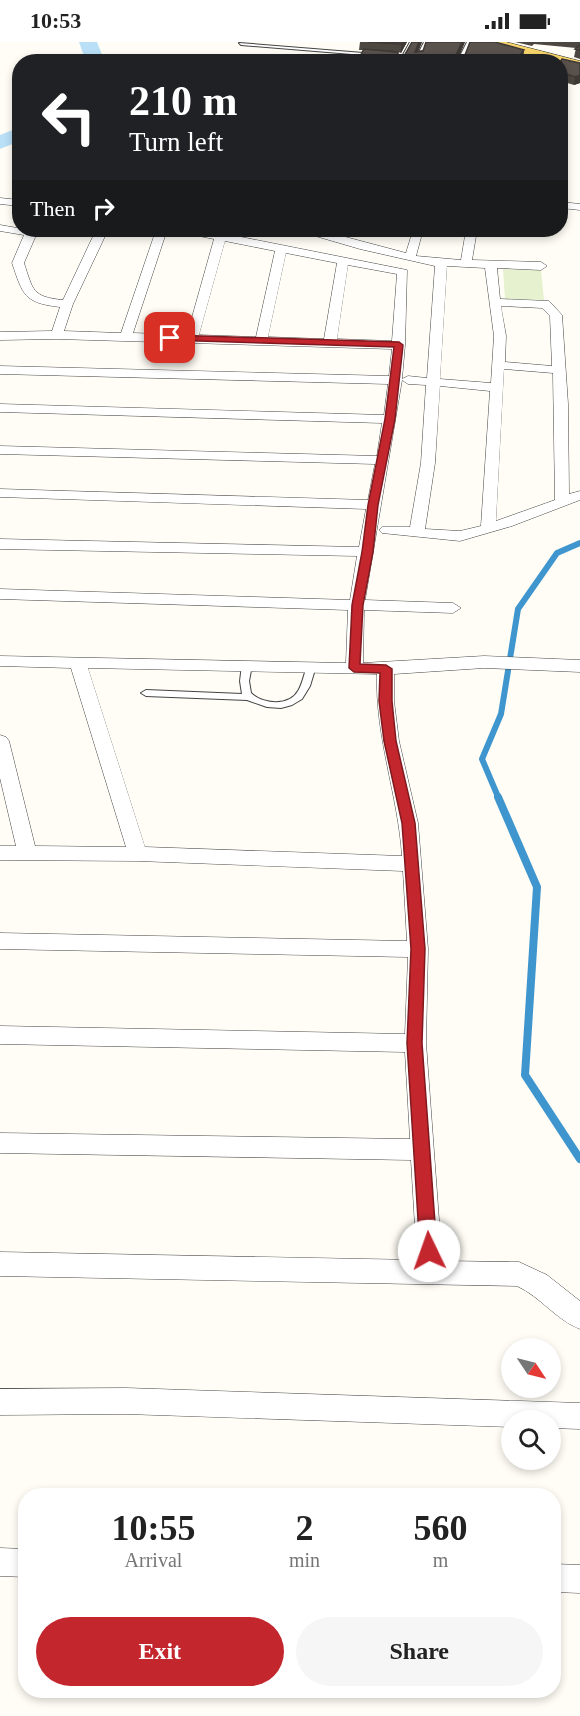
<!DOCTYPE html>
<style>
body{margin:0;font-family:"Times New Roman",serif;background:#f6f6f6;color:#222;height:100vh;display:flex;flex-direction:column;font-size:22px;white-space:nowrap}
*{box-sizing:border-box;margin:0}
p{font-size:20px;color:#767676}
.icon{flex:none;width:33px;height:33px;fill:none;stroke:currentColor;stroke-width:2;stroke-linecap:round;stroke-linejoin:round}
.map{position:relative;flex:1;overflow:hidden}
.details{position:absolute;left:18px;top:1446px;width:543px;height:210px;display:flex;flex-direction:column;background:#fff;border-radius:24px;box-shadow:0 3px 9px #0003}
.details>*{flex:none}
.banner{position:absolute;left:12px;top:12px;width:556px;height:183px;border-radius:24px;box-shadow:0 3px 9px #0003;background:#202124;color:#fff;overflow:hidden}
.needle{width:39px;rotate:125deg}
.fabs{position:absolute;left:501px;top:1296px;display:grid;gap:12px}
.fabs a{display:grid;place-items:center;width:60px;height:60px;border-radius:50%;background:#fff;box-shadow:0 3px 9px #0003;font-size:30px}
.pin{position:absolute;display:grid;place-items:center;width:51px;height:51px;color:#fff;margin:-26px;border-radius:12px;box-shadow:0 3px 9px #0006}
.me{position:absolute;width:66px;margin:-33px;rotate:357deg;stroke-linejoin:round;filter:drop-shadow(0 0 4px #0008)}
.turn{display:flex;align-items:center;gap:21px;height:126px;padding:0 18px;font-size:27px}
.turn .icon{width:78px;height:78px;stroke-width:2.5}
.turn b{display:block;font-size:42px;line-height:51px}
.then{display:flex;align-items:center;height:57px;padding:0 18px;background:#0003;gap:12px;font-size:22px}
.eta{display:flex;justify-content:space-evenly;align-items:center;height:102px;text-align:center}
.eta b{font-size:36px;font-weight:800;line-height:42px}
.cta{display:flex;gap:12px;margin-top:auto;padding:12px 18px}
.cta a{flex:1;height:69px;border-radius:36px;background:#c4262e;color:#fff;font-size:24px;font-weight:800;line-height:69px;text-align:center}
.cta a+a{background:#f6f6f6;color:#222}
.status{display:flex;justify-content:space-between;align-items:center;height:42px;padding:0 30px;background:#fff;direction:ltr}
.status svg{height:16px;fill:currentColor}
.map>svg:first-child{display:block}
.pitch{fill:#e6f2cf}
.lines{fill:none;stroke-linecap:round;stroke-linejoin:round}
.stream-far1{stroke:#3f96cf;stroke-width:6}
.stream{stroke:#3f96cf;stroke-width:8}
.river{fill:#b9e0f7;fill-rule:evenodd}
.lane-casing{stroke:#444;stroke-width:2}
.street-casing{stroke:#444;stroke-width:1}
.primary-casing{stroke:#222;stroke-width:1}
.lane{fill:#fff;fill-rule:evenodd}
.street{fill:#fff;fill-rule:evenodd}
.primary{fill:#f9d66b;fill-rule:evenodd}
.wall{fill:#4d4742}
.shaded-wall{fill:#3f3936}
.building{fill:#5a524d;stroke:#3f3936;stroke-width:1.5}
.route{fill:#c4262e;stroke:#7f191e;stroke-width:1.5}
</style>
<div class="status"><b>10:53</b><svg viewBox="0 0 49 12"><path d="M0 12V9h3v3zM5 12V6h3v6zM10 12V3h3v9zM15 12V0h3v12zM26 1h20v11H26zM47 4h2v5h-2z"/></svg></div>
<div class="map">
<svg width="580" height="1674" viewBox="0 0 580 1674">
<rect width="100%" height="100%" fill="#fffdf5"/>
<path class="pitch" d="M503,227l38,1 3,30 -39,-1z"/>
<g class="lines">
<path class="stream-far1" d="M499,757l-17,-40 19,-45 17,-105 39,-56 23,-10"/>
<path class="stream" d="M498,755l39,90 -12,188 55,84"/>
<path class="river" d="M79,0h18l8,20h-19z
M20,85v14l-20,8v-14z"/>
<g class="lane-casing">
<path id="lane" d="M410,0h4l-10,20h-5z
M424,0h4l-8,16h-4z
M467,0h4l-9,20h-5z
M239,1l137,11 2,1 -2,1 -135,-11z
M528,10l4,1 -4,9h-5z
M243,188h30l-11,4z
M247,620l5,3 -3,16 2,12c11,11 38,14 47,-2 5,-8 6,-18 10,-27h6l2,2 -6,20 -8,13 -10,6 -11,3 -14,-1 -20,-7 -101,-4 -5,-3 5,-3 96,4 -2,-13 2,-16z"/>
</g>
<g class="street-casing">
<path id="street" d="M0,156l20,2v6l-20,-2z
M561,160l19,2v6l-19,-2z
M0,183l35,6 2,2 -13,30c9,27 8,34 39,37l33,-70h12l-35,74 -9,27 57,2 35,-103h11l-34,103 54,2 27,-96 -35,-7 -1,-2 43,3 186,37 -2,75 -3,34 6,-3 19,2 8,-112 -75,-17 -48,-14 -2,-2 3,-3h10v1l83,22 7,-23h10l-7,26 45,4 5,-30h11l-5,30 69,2 6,4 -6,4 -44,-2 3,31 49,2 13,14 6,89 1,90 11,-3v9l-68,26 -52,15 -78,-8 -3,-3 3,-3h28l11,-64 5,-78 -18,-1 -6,-4 -37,220 88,3 8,5 -8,5 -89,-3 -1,53 121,-7 96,4v12l-96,-4 -90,6v27l5,40 19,82 10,126 -2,94 16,218 77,1 28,13 33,26v28c-24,-9 -39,-32 -63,-43l-517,-10v-24l417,8 -6,-100 -411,-7v-20l410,6 -5,-87 -405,-8v-18l405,8 3,-77 -408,-8v-16l407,8 -4,-70 -265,-10 -138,-1v-14h16l-16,-68v-43l6,2 3,4 26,105 91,1 -55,-179 -71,-2v-10l346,7 2,-53 -348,-11v-10l350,11 7,-44 -357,-7v-10l359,8 7,-38 -366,-12v-8l368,11 7,-36 -375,-10v-8l377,10 5,-33 -382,-11v-8l384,11 4,-31 -388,-10v-8l389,10 3,-27 -335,-10 -57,1v-8l52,-1 8,-24c-36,-4 -37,-12 -48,-44l12,-28 -24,-4zM225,199l50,10 -19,86 -57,-2zM286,211l51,10 -13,76 -56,-2zM348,223l49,9 -5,67 -55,-2zM447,224l38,2 9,68 -3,47 -51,-4zM501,264l41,2 8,8 2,50 -47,-4 1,-26zM504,327l49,4 2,127 -59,21zM440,344l50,5 -9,135 -21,5 -35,-2 10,-66zM88,626l289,6c-2,63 21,121 25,182l-257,-9z
M126,1346l454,15v26l-30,-1v-8h-38v7l-386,-13 -126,1v-26z
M0,1506l26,1v28l-26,-1z
M554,1522l26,1v28l-26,-1z"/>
</g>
<g class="primary-casing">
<path id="primary" d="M482,0h24l74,19v9l-19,-5v-3h-15l-62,-17z"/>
</g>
<use href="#lane" class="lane"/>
<use href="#street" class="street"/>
<use href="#primary" class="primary"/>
</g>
<path class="wall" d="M360,0h47l-6,11 -3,-1v3l6,1 8,-14h10l-4,9 47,-9 -6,13 65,-5 -1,8 -3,4h-163l6,-12h-4z
M515,0h65v17l-6,-2 2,-9 -42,-4 -2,2z
M561,20l19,1v20l-6,2 -13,-4z"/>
<path class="shaded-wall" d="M403,0h4l-6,11v-9z
M419,0h3l-7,18v-8z
M462,0h3l-8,20 -1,-7z
M524,8l-1,8 -3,4h-5z
M580,33v8l-6,2 1,-8z"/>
<path class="building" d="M368,0h35l-2,2z
M412,0h7l-4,10 8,-1 3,-9h36l-6,13h9l5,-13h25l29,8 -9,12h-69l-9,-3 -2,3h-78l7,-13 34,3v3l6,1z
M580,3v5l-5,-1z
M562,17l18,4v12l-5,2 -14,-5v-10h-1z"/>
<path class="route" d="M170,293l229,7 4,3 -8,74 -17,86 -5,47 -10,53 -3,59 26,1 6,4v32l4,40 19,82 10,126 -3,94 15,208 -2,5 -6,3 -6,-3 -3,-5 -13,-208 4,-94 -9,-126 -18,-82 -5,-40 1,-28 -26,-1 -5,-4 3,-63 10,-53 6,-47 17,-86 9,-72 -227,-7v-4z"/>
</svg>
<div class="fabs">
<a><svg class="needle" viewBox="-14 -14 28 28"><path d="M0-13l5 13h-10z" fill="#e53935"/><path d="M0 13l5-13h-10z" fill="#767676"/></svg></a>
<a><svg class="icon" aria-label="search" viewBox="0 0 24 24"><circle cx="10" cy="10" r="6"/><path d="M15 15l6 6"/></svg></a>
</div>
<div class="pin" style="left:170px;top:296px;background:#d93025"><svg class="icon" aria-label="arrive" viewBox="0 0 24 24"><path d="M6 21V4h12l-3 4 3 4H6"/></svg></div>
<svg class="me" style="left:429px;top:1209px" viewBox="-20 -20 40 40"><circle r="19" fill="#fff"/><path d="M0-13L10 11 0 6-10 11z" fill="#c4262e"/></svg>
<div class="banner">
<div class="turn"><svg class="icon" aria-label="left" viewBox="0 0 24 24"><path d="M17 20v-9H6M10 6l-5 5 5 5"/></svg><div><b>210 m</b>Turn left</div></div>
<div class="then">Then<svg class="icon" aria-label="right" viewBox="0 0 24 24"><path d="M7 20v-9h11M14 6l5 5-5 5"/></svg></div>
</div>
<section class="details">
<div class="eta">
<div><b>10:55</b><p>Arrival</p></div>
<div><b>2</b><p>min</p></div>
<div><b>560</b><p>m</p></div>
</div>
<div class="cta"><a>Exit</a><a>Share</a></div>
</section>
</div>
